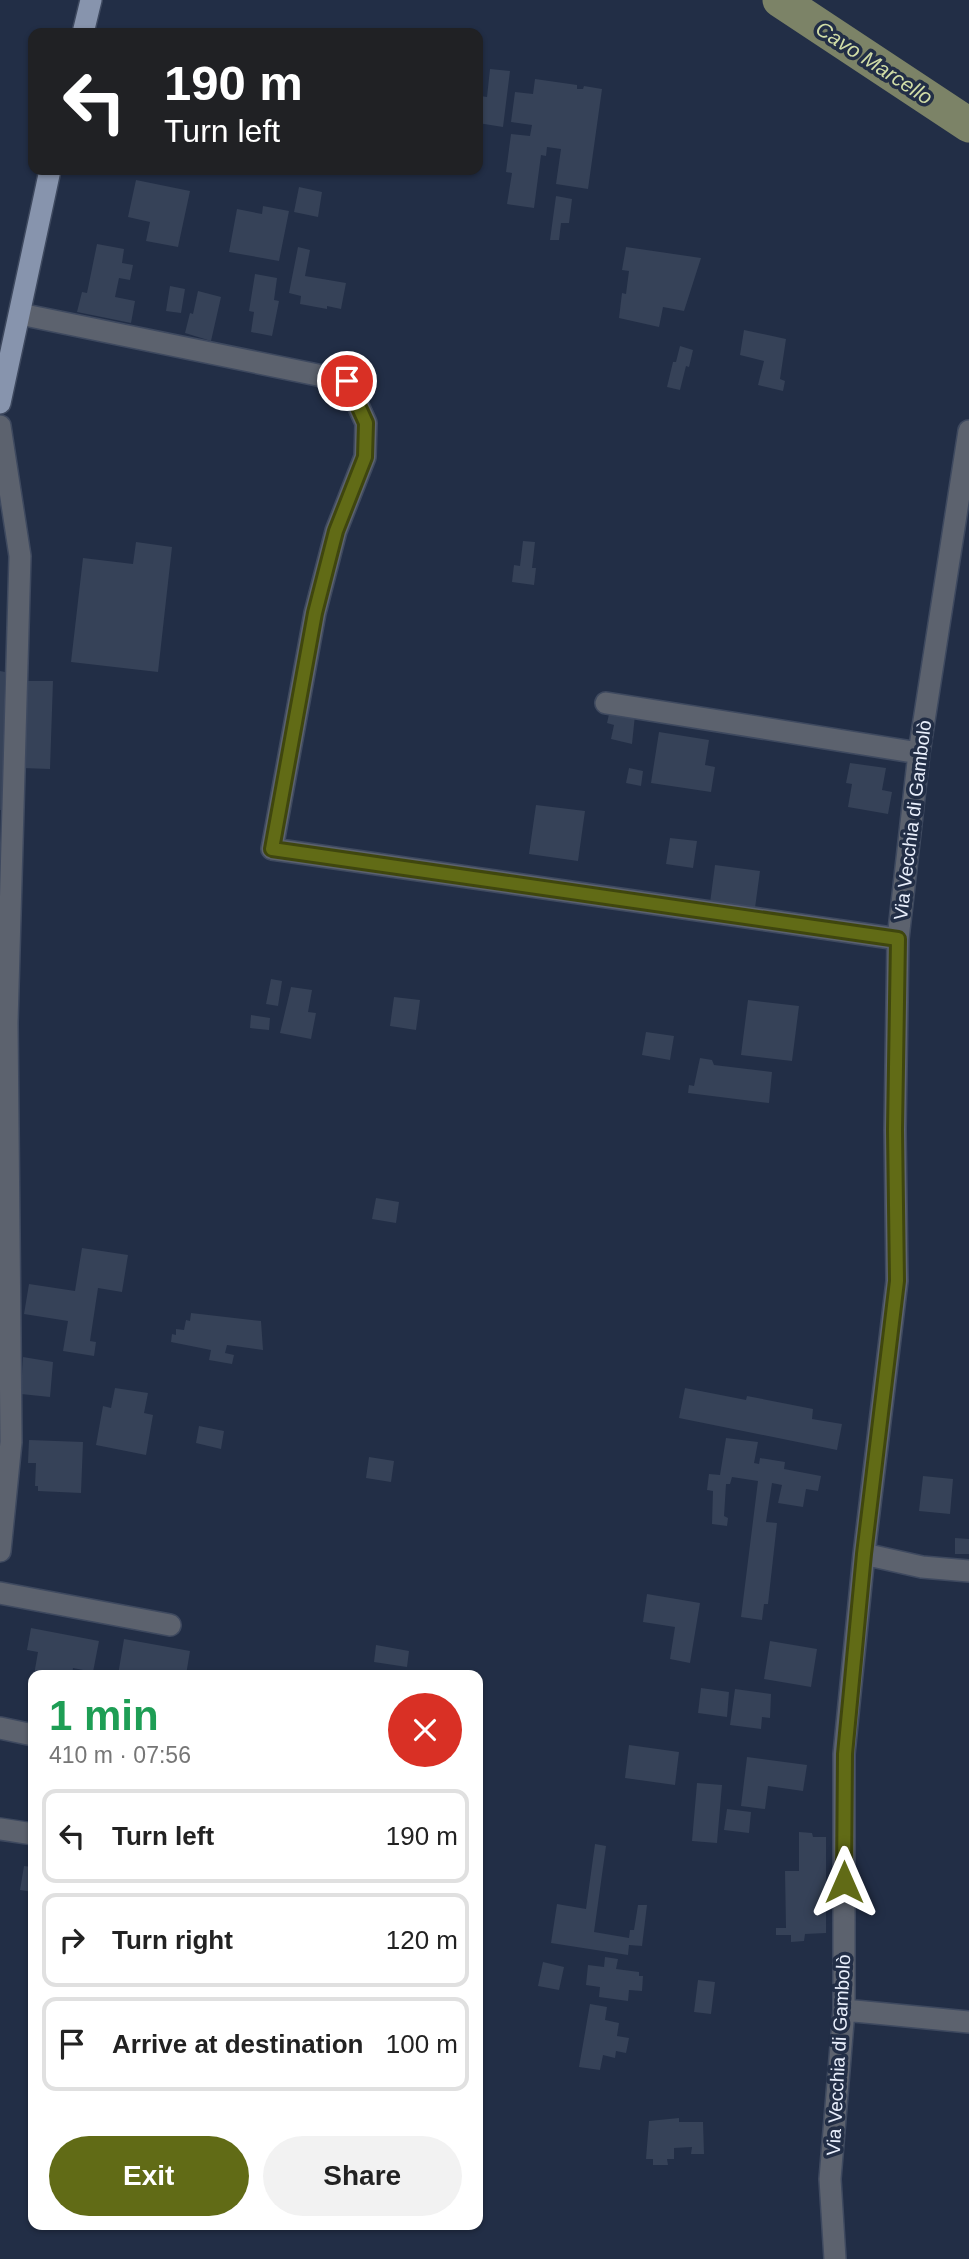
<!DOCTYPE html>
<meta charset="utf-8">
<style>
body{margin:0;font-family:Helvetica,sans-serif;background:#f2f2f2;color:#222;height:100vh;display:flex;flex-direction:column;font-size:26px;white-space:nowrap}
*{box-sizing:border-box;margin:0}
p{font-size:23px;color:#767676}
.icon{flex:none;width:38px;height:38px;fill:none;stroke:currentColor;stroke-width:2;stroke-linecap:round;stroke-linejoin:round}
.map{position:relative;flex:1;overflow:hidden}
.sheet{position:absolute;left:28px;top:1670px;width:455px;height:560px;display:flex;flex-direction:column;background:#fff;border-radius:14px;box-shadow:0 2px 5px #0004}
.sheet>*{flex:none}
.guide{position:absolute;left:28px;top:28px;width:455px;height:147px;border-radius:14px;box-shadow:0 2px 5px #0004;background:#202124;color:#fff;overflow:hidden}
.pin{position:absolute;display:grid;place-items:center;width:60px;height:60px;color:#fff;margin:-30px;border:4px solid #fff;border-radius:50%;box-shadow:0 2px 7px #0007}
.me{position:absolute;width:77px;margin:-38px;rotate:0deg;stroke-linejoin:round;filter:drop-shadow(0 0 5px #0008)}
.turn{display:flex;align-items:center;gap:24px;height:147px;padding:0 21px;font-size:32px}
.turn .icon{width:91px;height:91px;stroke-width:2.5}
.turn b{display:block;font-size:49px;line-height:60px}
.round{display:grid;place-items:center;flex:none;width:74px;height:74px;border-radius:37px;background:#f2f2f2}
.head{display:flex;align-items:center;justify-content:space-between;height:119px;padding:0 21px}
h1{font-size:42px;font-weight:700;line-height:52px;color:#1e9e55}
.button{display:flex;gap:14px;margin-top:auto;padding:14px 21px}
.button a{flex:1;height:80px;border-radius:42px;background:#616b16;color:#fff;font-size:28px;font-weight:700;line-height:80px;text-align:center}
.button a+a{background:#f2f2f2;color:#222}
ul{padding:0;list-style:none}
li{display:flex;align-items:center;gap:21px;height:94px;margin:0 14px 10px;padding:0 7px;border:4px solid #e0e0e0;border-radius:14px}
li div{flex:1}
li b{display:block;font-size:26px}
li em{font-style:normal}
.map>svg:first-child{display:block}
.lines{fill:none;stroke-linecap:round;stroke-linejoin:round}
.canal{stroke:#7c8367;stroke-width:35}
.building{fill:#364258}
.minor-casing{stroke:#3e495f;stroke-width:24}
.major-casing{stroke:#3e495f;stroke-width:24}
.minor{stroke:#5c626e;stroke-width:21}
.major{stroke:#8794ad;stroke-width:21}
.route-casing{stroke:#3f460e;stroke-width:18}
.route{stroke:#616b16;stroke-width:12}
.labels{text-anchor:middle;stroke-width:7;stroke-linejoin:round;paint-order:stroke}
.street-label{font-size:19px;fill:#e9effc;stroke:#222e46}
.water-label{font-size:21px;font-style:italic;fill:#d1dda7;stroke:#222e46}
</style>
<div class="map">
<svg width="969" height="2259" viewBox="0 0 969 2259">
<rect width="100%" height="100%" fill="#222e46"/>
<g class="lines">
<path class="canal" d="M780,0l189,125"/>
</g>
<path class="building" d="M490,69l20,2 -7,56 -25,-4 2,-27 7,1z
M535,79l42,6v4h6l1,-3 18,3 -14,100 -32,-5 5,-35 -14,-2 -1,9 -5,-1 -7,53 -27,-4 5,-31 -6,-1 5,-38 19,2 2,-11 -21,-3 4,-30 18,2z
M136,180l54,11 -12,56 -32,-6 4,-19 -22,-5z
M299,187l23,5 -4,25 -24,-5z
M556,196l16,3 -3,24h-8l-2,17h-9z
M263,206l26,5 -10,50 -50,-9 8,-43 25,5z
M97,244l27,5 -2,14 11,2 -3,15 -11,-2 -4,19 20,4 -4,22 -54,-11 5,-20 5,1z
M298,247l12,3 -5,26 41,7 -5,26 -14,-3v3l-27,-5 1,-8 -12,-3z
M626,247l75,11 -17,53 -21,-4 -4,20 -40,-9 3,-25 4,1 3,-23 -7,-1z
M255,274l22,4 -3,22 5,1 -7,35 -21,-4 3,-20 -5,-1z
M170,286l15,3 -4,24 -15,-2z
M198,291l23,6 -10,44 -26,-8 5,-20 3,1z
M744,330l42,9 -6,40 5,2 -2,10 -25,-6 6,-24 -24,-6z
M680,346l13,4 -4,17 -3,-1 -6,24 -13,-3 6,-25h3z
M523,541l12,1 -3,26h4l-2,17 -22,-3 2,-17 6,1z
M136,542l36,5 -14,125 -87,-10 12,-104 50,6z
M0,671l5,1 -3,138h-2z
M24,681h29l-3,88 -28,-1z
M610,710l25,5 -3,29 -21,-5 3,-14 -7,-2z
M659,732l50,8 -4,25 10,2 -4,25 -60,-9z
M850,763l36,5 -4,22 10,2 -4,22 -40,-7 4,-23 -6,-1z
M629,768l14,3 -2,15 -15,-3z
M536,805l49,6 -7,50 -49,-7z
M670,838l27,3 -4,27 -27,-4z
M715,865l45,6 -5,37 -45,-5z
M271,979l11,2 -4,25 -12,-2z
M291,987l21,3 -4,22 8,1 -5,26 -31,-6z
M394,997l26,3 -4,30 -26,-4z
M748,1000l51,6 -7,55 -51,-6z
M251,1015l19,3 -1,12 -19,-2z
M646,1032l28,4 -4,24 -28,-5z
M700,1058l12,2 2,5 58,7 -3,31 -81,-10 1,-8 5,1z
M376,1198l23,4 -3,21 -24,-4z
M82,1248l46,7 -6,37 -24,-4 -8,53 6,1 -2,14 -31,-5 5,-30 -44,-7 5,-30 46,7z
M191,1313l70,8 2,29 -36,-5 -2,8 9,2 -2,9 -23,-4 2,-10 -40,-8 1,-8 4,1v-6l8,1 2,-10 4,1z
M23,1357l30,5 -3,35 -29,-3z
M115,1388l33,5 -4,20 9,2 -7,40 -50,-10 7,-39 8,2z
M685,1388l61,12 1,-4 66,13 -1,10 30,5 -5,26 -158,-32z
M199,1426l25,5 -3,18 -25,-6z
M726,1438l32,4 -4,21 5,1 1,-6 25,4 -1,7 37,7 -3,15 -12,-2 -3,18 -25,-4 4,-18 -10,-2 -6,39 11,1 -9,81h-4l-2,16 -21,-3 17,-136 -26,-4 -2,7h-4l-2,32 4,2 -1,8 -15,-2 1,-33 -6,-1 2,-16 11,1z
M29,1440l54,2 -2,51 -43,-2v-5h-3l1,-23h-8z
M369,1457l25,4 -3,21 -25,-4z
M923,1476l30,3 -3,35 -31,-3z
M955,1538l14,1v15h-14z
M647,1594l53,9 -10,60 -20,-4 5,-32 -32,-5z
M31,1628l68,13 -6,31 -20,-4 -1,7h-38l4,-23 -11,-2z
M124,1639l66,12 -4,24h-68z
M770,1641l47,8 -6,38 -47,-8z
M376,1645l33,6 -2,16 -33,-5z
M701,1688l28,4 -2,25 -29,-4z
M735,1689l36,5 -1,24 -8,-1 -1,12 -31,-4z
M629,1745l50,7 -4,33 -50,-7z
M747,1757l60,8 -4,26 -35,-5 -3,23 -24,-3z
M697,1783l25,2 -5,58 -25,-2z
M727,1809l24,3 -2,21 -25,-3z
M799,1832l13,1 1,4h13v96l-21,1 -1,7 -13,1v-7h-15v-7h10l-1,-57h14z
M595,1844l11,2 -12,86 35,6 1,-8h4l4,-25h9l-5,41 -13,-1 -1,10 -77,-12 6,-39 29,5z
M24,1866l9,1v25l-13,-2z
M605,1957l13,2 -2,10 23,3v4h4l-1,15 -13,-1 -1,11 -29,-4 1,-10 -14,-2 2,-20 16,2z
M543,1962l21,5 -5,23 -21,-4z
M698,1980l17,2 -4,32 -17,-2z
M590,2004l17,3 -2,13 14,3 -2,13 12,2 -3,15 -10,-2 -1,7 -12,-3 -3,15 -21,-3z
M679,2118v4h24l1,32h-13l1,-7 -18,1v11h-7l1,6h-15v-6h-7l3,-38z"/>
<g class="lines">
<g class="minor-casing">
<path id="minor" d="M20,314l327,67 19,42 -1,34 -29,74 -21,82 -43,236 626,90
M0,426l20,130 -13,467 4,419 -11,109
M606,703l313,50
M864,1554l58,13 47,4
M0,1593l170,32
M0,1728l33,7
M0,1829l33,5
M844,2010l125,12
M835,2259l-5,-80 14,-169v-256l20,-200 33,-273 -2,-151 3,-191 21,-186 50,-322"/>
</g>
<g class="major-casing">
<path id="major" d="M83,33l8,-33
M0,403l50,-233"/>
</g>
<use href="#minor" class="minor"/>
<use href="#major" class="major"/>
</g>
<g class="lines">
<g class="route-casing">
<path id="route" d="M347,381l19,42 -1,34 -29,74 -21,82 -43,236 626,90 -3,191 2,151 -33,273 -19,200 -1,128"/>
</g>
<use href="#route" class="route"/>
</g>
<g class="labels">
<g class="street-label">
<text transform="translate(912 820) rotate(-83)" y="7">Via Vecchia di Gambolò</text>
<text transform="translate(838 2055) rotate(-87)" y="7">Via Vecchia di Gambolò</text>
</g>
<g class="water-label">
<text transform="translate(874 63) rotate(33)" y="7">Cavo Marcello</text>
</g>
</g>
</svg>
<div class="pin" style="left:347px;top:381px;background:#d93025"><svg class="icon" aria-label="arrive" viewBox="0 0 24 24"><path d="M6 21V4h12l-3 4 3 4H6"/></svg></div>
<svg class="me" style="left:844px;top:1882px" viewBox="-20 -20 40 40"><path d="M0-17L14 15 0 8-14 15z" fill="#616b16" stroke="#fff" stroke-width="4"/></svg>
<div class="guide">
<div class="turn"><svg class="icon" aria-label="left" viewBox="0 0 24 24"><path d="M17 20v-9H6M10 6l-5 5 5 5"/></svg><div><b>190 m</b>Turn left</div></div>
</div>
<section class="sheet">
<div class="head"><div><h1>1 min</h1><p>410 m · 07:56</p></div><a class="round" style="background:#d93025;color:#fff"><svg class="icon" aria-label="close" viewBox="0 0 24 24"><path d="M6 6l12 12M18 6L6 18"/></svg></a></div>
<ul>
<li><svg class="icon" aria-label="left" viewBox="0 0 24 24"><path d="M17 20v-9H6M10 6l-5 5 5 5"/></svg><div><b>Turn left</b></div><em>190 m</em></li>
<li><svg class="icon" aria-label="right" viewBox="0 0 24 24"><path d="M7 20v-9h11M14 6l5 5-5 5"/></svg><div><b>Turn right</b></div><em>120 m</em></li>
<li><svg class="icon" aria-label="arrive" viewBox="0 0 24 24"><path d="M6 21V4h12l-3 4 3 4H6"/></svg><div><b>Arrive at destination</b></div><em>100 m</em></li>
</ul>
<div class="button"><a>Exit</a><a>Share</a></div>
</section>
</div>
